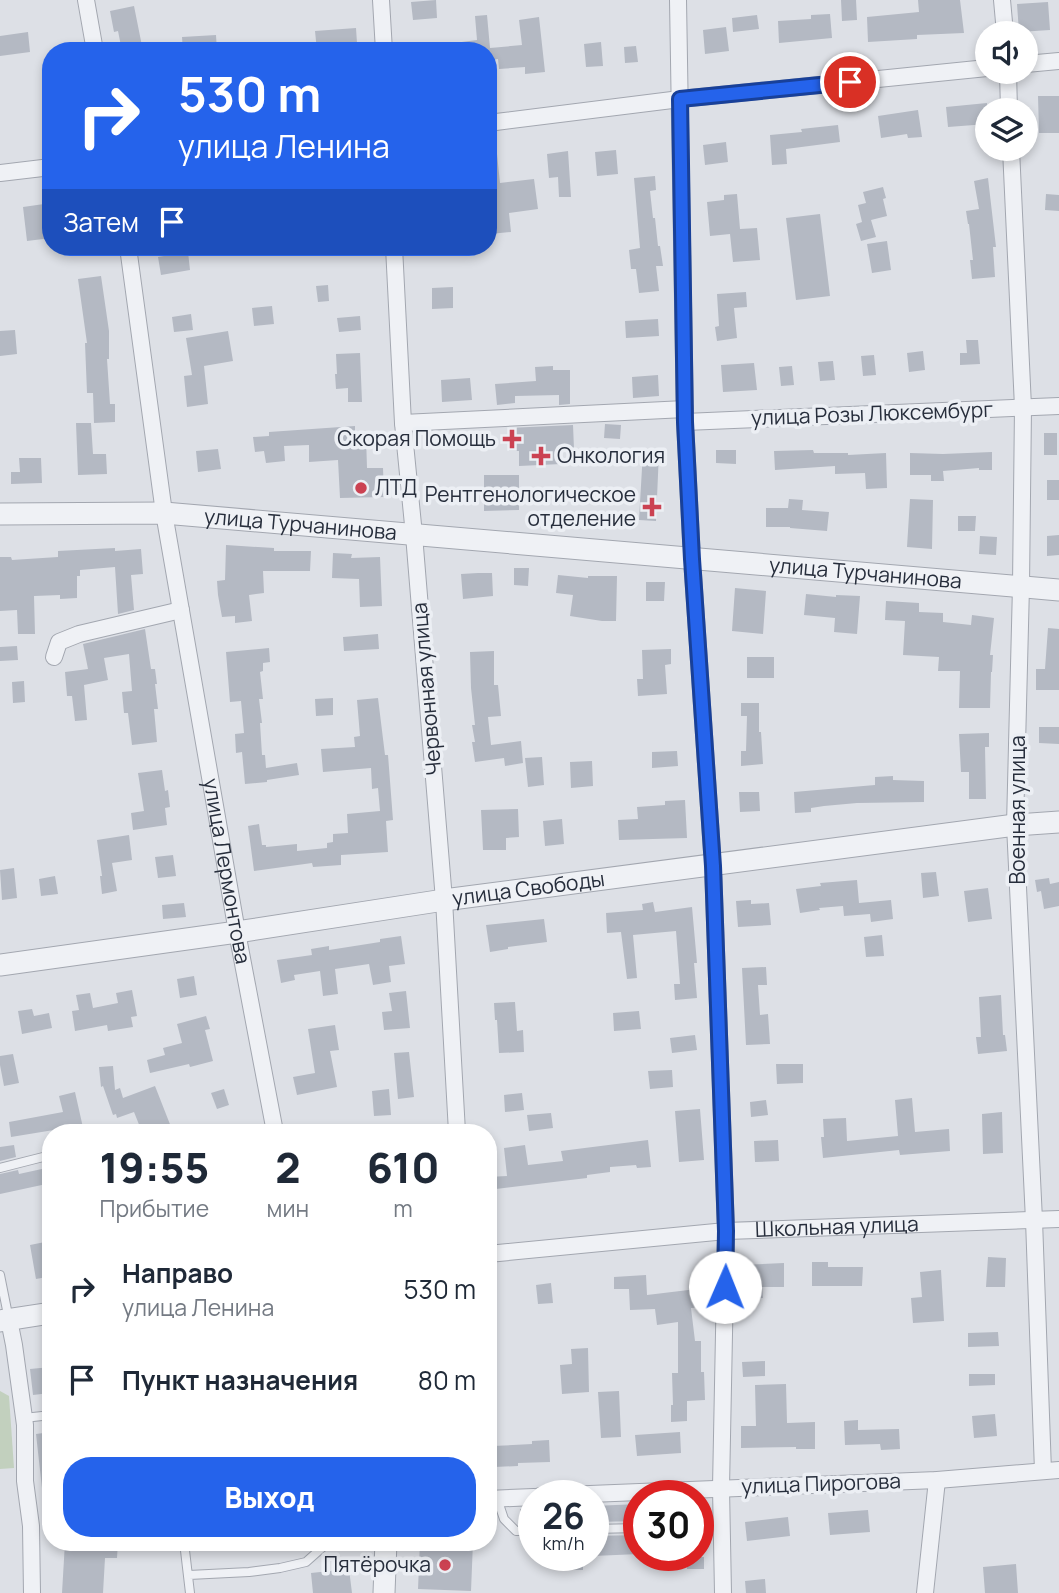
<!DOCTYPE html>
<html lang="ru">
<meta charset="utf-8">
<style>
body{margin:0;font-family:Manrope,sans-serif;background:#f6f6f7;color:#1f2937;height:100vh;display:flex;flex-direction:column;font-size:26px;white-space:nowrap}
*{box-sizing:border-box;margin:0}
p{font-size:23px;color:#747a83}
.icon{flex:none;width:38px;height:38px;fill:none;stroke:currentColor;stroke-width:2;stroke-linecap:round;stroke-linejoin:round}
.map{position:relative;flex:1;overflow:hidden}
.details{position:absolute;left:42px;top:1124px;width:455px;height:427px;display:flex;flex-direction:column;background:#fff;border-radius:28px;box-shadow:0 4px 10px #0003}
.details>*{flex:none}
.hud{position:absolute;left:42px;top:42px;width:455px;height:214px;border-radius:28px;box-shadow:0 4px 10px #0003;background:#2563eb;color:#fff;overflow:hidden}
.buttons{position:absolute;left:975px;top:21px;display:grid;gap:14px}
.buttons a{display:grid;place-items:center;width:63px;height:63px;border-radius:50%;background:#fff;box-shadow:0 4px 10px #0003;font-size:35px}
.speed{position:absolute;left:518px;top:1480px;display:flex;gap:14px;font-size:35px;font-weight:700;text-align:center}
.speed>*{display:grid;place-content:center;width:91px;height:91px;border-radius:50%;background:#fff;box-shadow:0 4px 10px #0003;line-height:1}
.speed small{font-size:18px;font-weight:400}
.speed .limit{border:10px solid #d22;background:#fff;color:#111}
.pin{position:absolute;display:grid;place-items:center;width:60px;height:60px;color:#fff;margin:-30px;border:4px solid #fff;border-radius:50%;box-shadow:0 2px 7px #0007}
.me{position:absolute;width:77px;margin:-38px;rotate:1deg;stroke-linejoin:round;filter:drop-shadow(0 0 5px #0008)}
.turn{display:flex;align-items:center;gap:24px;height:147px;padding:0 21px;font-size:32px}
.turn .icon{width:91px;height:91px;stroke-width:2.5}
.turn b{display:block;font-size:49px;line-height:60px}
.then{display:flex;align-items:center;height:66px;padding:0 21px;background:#0003;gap:14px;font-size:26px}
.eta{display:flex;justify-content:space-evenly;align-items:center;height:119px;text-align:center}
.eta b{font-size:42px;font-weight:800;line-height:49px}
.button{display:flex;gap:14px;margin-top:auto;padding:14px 21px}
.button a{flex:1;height:80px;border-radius:28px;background:#2563eb;color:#fff;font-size:28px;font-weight:800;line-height:80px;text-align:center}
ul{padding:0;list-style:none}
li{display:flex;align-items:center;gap:21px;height:91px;padding:0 21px}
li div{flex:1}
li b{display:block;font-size:26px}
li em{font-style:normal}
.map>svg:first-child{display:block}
.green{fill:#c2d0be}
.building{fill:#b4b9c3}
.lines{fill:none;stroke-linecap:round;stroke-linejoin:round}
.service-casing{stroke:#a3a7b0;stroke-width:10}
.minor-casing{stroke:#a3a7b0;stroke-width:18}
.tertiary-casing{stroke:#a3a7b0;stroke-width:23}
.service{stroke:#eff1f5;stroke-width:8}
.minor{stroke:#eff1f5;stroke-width:16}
.tertiary{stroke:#eff1f5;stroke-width:21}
.route-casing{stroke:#184099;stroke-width:18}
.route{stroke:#2563eb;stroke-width:12}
.poi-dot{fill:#cb4252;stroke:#eceff4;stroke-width:2.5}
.labels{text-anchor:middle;stroke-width:7;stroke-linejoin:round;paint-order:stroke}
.street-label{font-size:21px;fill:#272e3c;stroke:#eceff4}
.poi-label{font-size:21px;fill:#272e3c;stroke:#eceff4;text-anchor:end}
</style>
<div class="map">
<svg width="1059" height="1593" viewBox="0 0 1059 1593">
<rect width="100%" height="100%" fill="#dde0e6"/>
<path class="green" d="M0,1391l9,5 5,72 -14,1z"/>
<path class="building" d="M436,0l1,18 -24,2 -2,-18z
M841,0h15l1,20 -15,1z
M918,0h42l4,33 -47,2v4l-49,3 -1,-25 52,-5z
M1048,2l2,28 -31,2 -2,-28z
M134,6l9,45h-21l-4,-20 -4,1 -4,-21z
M830,14l2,24 -53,5 -1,-22 33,-2v-4z
M487,15l3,33 32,-3 -3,-25 20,-3 6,55 -20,2v-7l-26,2 -1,-10 -10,1v-9h-34v-8l23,-3 -2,-24z
M757,15l2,14 -26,3 -1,-14z
M726,27l3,24 -24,3 -2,-24z
M356,28l1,15h-7l1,8h-34l-2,-20z
M28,32l2,20 -30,4v-20z
M216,35l1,16h-34l-1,-14z
M601,42l2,24 -17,1 -2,-23z
M636,46l2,16 -13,1 -1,-16z
M1038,96h21v37h-20z
M987,103v21l-39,3 -2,-20z
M918,110l4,27 -14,1 -1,-4 -26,4 -3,-22z
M838,125l2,17 -54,7 1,15 -15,1 -2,-30 32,-3 -1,-3z
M726,142l2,20 -23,3 -2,-20z
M616,150l2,24 -21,2 -2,-24z
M568,151l3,46h-12l-1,-20 -9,1 -2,-24z
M497,154l3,29 34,-4 4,30 -29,4 2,19 -21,2 -2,-15v-64z
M655,176l1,14 -6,1 3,27h2l3,28h2l3,20h-7l3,25 -20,2 -3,-24h-5l-2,-19 11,-2 -6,-70z
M988,178l8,69h-3l2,30 -23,2 -2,-19h3l-4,-36h-1l-2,-13 13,-2 -5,-28z
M883,187l3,11 -3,1 4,17 -16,4 5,17 -15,4 -5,-17 6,-2 -4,-17 8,-2 -3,-11z
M737,194l3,35 17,-1 3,32 -27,2 -3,-28 -20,2 -3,-34 17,-2v-5z
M1046,194l13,1v16l-14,-1z
M51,203v35l-24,3 -4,-34z
M820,214l10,82 -34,4 -10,-82z
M887,241l4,29 -19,3 -5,-29z
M188,252l2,18 -29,5 -3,-18z
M101,276l8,55v28h-2l3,45h5v18l-21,1 -1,-30h-6l-2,-50h2l-9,-64z
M328,285l1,16 -11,1 -2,-16z
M453,287v21l-21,1v-21z
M746,292l1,15 -13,1 3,30 -20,3 -2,-14 4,-1 -2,-32z
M272,306l2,18 -20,2 -2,-18z
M191,314l2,16 -19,2 -2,-15z
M360,316l1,14 -22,2 -2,-14z
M658,319l1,17 -33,2 -1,-17z
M15,330l2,24 -17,2v-25z
M228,331l5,30 -29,5 4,38 -21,3 -3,-31 8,-1 -6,-37z
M966,340h12l2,24 -20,1v-12h7z
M923,351l2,19 -16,2 -2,-19z
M360,353l2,49h-14v-14l-12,1 -1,-15h2l-1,-20z
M874,355l2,20 -13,1 -2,-20z
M833,361l2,19 -15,1 -2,-19z
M754,363l3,27 -34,2 -2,-27z
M553,366v4h17v34l-11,1v-10l-44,1v7l-18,2 -2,-21 41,-3 -1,-14z
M792,366l2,19 -13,1 -2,-19z
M658,375l1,21 -26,2 -1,-21z
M470,378l2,22 -30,2 -1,-22z
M76,423h15l2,31h13l1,20 -29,1z
M605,424l16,1 -1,14 -16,-1z
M573,425l1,24 -13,1v14l-42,2v-15h-10l-1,-23z
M355,426v11l11,-1 1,32h16l1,29 -44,1 -2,-38 -29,2v-17l-25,1 1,15 -19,2 -2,-12 -9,1 -2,-15 16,-1v-4z
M1044,433h13v22h-13z
M218,449l3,20 -23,3 -2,-21z
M716,450h20v14l-20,-1z
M813,450l1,3h34v2l38,-2 1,35 -21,1 -1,-16 -30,1v-8l-60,4 -1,-19z
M643,451l16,1 -3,69 -17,-1z
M992,452v18h-13v-2l-36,3 1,10h-13v-6h-21v-22l33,1z
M19,458h22l1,25 -31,1v-12h9z
M484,475h35v35l-35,1z
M1047,480h12v20h-12z
M789,499l14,1 -1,10 27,2 -2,19 -37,-3v-1h-24v-19h22z
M910,499l23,1 -1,49 -25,-2z
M958,516h18l-1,15h-17z
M1059,535v20l-12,1v-20z
M980,536l17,1 -1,18 -17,-1z
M226,545l48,3v3h37l-1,20h-47l1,22 -15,2 3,26 -17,2v-7l-13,1 -4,-22 -1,-14 8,-1z
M115,548v3l26,-2 2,25 -12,1 3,35 -16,4 -3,-47 -35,3v6h-3v22l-17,1v-4l-26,1 1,38h-17l-1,-24 -17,1v-54h11l1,3 46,-3v-6z
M333,553l19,1 -1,4 29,-1 2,49 -22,1 -1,-28 -27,-1z
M514,568h15l-1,18 -14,-1z
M478,573h14l1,23 -30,3 -2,-25z
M558,575l30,3v-2h29l-1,45h-14l-32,-5 3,-21 -17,-2z
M646,582h19l-1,19h-18z
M735,588l31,3 -3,43 -31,-3z
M806,594l30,3v-2l24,1 -3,38 -23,-2 1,-14 -31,-3z
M886,601l33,2v9l24,1v9l28,3 1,-10 22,3 -4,37h3l-1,17h-1l-1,36h-31l1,-37h-22l1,-14 -36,-2 2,-34 -20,-1z
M1048,628l11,1v61h-23v-21h9z
M145,629l6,40h4l2,15h-2l3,25h-4l3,33 -25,3 -4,-32h-4l-2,-21 10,-1 -3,-37 -25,4 4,22 -24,5 3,35 -12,1 -3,-25h-5l-2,-24 23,-3 -5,-25z
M378,634l1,15 -35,2 -1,-14z
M17,646l1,14 -18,1v-14z
M269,648l1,14 -7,1v8l-3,1 3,27h-4l3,24h-2l2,32h3l1,13 31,-5 2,12 -32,5v2l-22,2 -3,-32 -6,1 -1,-19 9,-1 -3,-32 -11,1 -4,-50z
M671,649v15l-6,1 2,29 -29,2 -1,-17h6l-1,-29z
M494,651v34h4l3,31 -13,1 3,28 30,-4 2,22 -18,3 -1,-8 -29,4 -3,-20h3l-3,-17h3l-4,-37 -1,-36z
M747,657h27v21h-27z
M24,681l1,21 -12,1 -1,-21z
M333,698v17l-17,1 -1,-17z
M378,698l7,57h3l5,65 -7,1 2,31 -47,3v10l-28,2 -1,-4 -58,8 -6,-45 11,-2 3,21h4v2l31,-3v7l30,-3v-5l6,-1v-8l15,-1 -1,-19 33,-3 -2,-23 -6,1 -1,-21 -48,4 -2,-23 34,-2 -1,-10 6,-1 -3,-36z
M741,703h18v29h2l2,32 -22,2v-15h5l1,-35h-6z
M1039,727h20v17l-20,-1z
M989,733v14h-4l1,52h-17v-27h-8l-2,-38z
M677,751l1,15 -26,2v-16z
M542,757l2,28 -16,2 -3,-29z
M592,761l1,25 -22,2 -1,-26z
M162,770l3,21 3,-1 2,17 -5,1 2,17 -34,5 -2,-17 13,-2 -6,-38z
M893,776v4l31,1v21l-67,1 -33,3 -13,2v4l-16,1 -1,-21 81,-7v-8z
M739,792h20l1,19 -20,1z
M685,800l2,38 -68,2 -1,-20 20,-1 -1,-12 28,-2v-4z
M518,809l1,28 -13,1v12h-23l-2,-40z
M562,819l2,25 -19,2 -2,-25z
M129,835l3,25 -20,3 5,28 -15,3 -2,-18h2l-5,-36z
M173,855l3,21 -18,2 -3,-21z
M14,868l3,30 -15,2 -2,-30z
M936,872l3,24 -16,2 -2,-25z
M55,876l3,18 -17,2 -2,-17z
M1049,878l1,6 9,-2v24l-15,3 -3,-18 -4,1 -2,-12z
M857,880l2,23 32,-3 2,19 -22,3 -1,-8 -26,2 -1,-10 -24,2 1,2 -20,3 -4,-24 25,-3 -1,-3z
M988,888l4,31 -24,3 -4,-31z
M751,900v4l18,-1 2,22 -33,2 -2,-26z
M653,902l2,10 37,-5 5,56h-3l3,35 -22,2 -1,-16h6l-4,-53 -43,4 4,43 -10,1 -6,-47 -14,1 -1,-20 37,-3 -1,-6z
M184,903l2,14 -23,2 -1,-14z
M544,919l3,23 -39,5v2l-18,3 -4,-27z
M882,935l2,21 -18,1 -2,-20z
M401,936l4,28 -16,2 2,16 -18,3 -4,-21 -34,5 3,25 -15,2 -3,-25 -26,4 1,5 -14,3 -4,-23 35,-5 -1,-6 18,-3v4l51,-8v-3z
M766,967l1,18h-9l2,30 8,-1 2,30 -24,1 -4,-77z
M194,976l3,19 -17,3 -3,-19z
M132,990l5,26 -6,1 2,10 -25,4 -1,-6 -32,6 -3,-20 7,-1 -3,-15 14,-2 3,15 25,-5 -2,-10z
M406,991l4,37 -26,2 -2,-18 10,-1 -3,-18z
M1001,995l2,40h2l2,16 -29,3 -2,-17h5l-2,-40z
M515,1002l2,29 6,-1 1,22 -25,1 -2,-33h-2l-1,-17z
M32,1009l2,7 15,-3 3,15 -30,6 -4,-23z
M639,1011l2,18 -27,2 -1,-18z
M206,1016l4,13 -5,1 8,31 -23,6 -1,-3 -39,9 -3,-13 18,-5 -2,-7 19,-5 -5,-19z
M335,1025l4,25 -9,1 7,36 -40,8 -4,-18 22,-4 -7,-44z
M695,1035l2,15 -25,3 -2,-15z
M409,1052l5,45 -16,2 -4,-46z
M13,1054l6,29 -15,3 -4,-21v-9z
M776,1064h27v19l-26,1z
M113,1066l2,24 5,-2 3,10 32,-12 18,46h-14l-1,-3 -9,3h-7l-8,-20 -17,6 -1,-4 -3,1 -10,-29 -2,1 -2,-20z
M672,1070l1,17 -23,2 -2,-18z
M224,1089l5,16 -12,4 -6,-16z
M389,1089l2,26 -17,1 -2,-25z
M75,1092l9,40h-17l-1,-4 -55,9 -2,-15 54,-10 -4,-16z
M522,1093l2,17 -19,2 -1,-17z
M912,1098l3,34 34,-3 1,22 -50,4 -1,-5 -76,8 -2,-21h3l-1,-18 23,-1 1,23 51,-5 -3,-36z
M766,1100l2,15 -17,2 -1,-15z
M700,1109l4,51 -25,2 -4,-51z
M1002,1112l1,41 -20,1 -1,-40z
M551,1113l2,15 -24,3 -2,-16z
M648,1140l3,27 -14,1 -1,-3 -26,2v5l-23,3v3l-99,12v-13l19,-1 -3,-28 21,-3 3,20 35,-4 -2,-10z
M778,1140l1,21 -24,1 -1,-21z
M14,1145l2,12 -16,4v-14z
M51,1167v16l-51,11v-20l18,-4 1,4z
M45,1242l5,26 -4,1 1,8 -11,2 -6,-34z
M988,1257l18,1 -1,29h-19z
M812,1262h16v5h35l-1,19h-50z
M784,1263v24h-22l1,11 -22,1 -1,-34z
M941,1270l3,51 -31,2 -2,-25 11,-1 -2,-25z
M646,1275l1,20 58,-7 1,19 -15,1 4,33h6v31h3l1,28 -18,1v20l-16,1v-17h2l-1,-32h6v-51l-21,3 -2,-16 -25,1 -1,-21h-15v-12z
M551,1283l2,20 -15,1 -2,-19z
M998,1332l1,14 -31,1v-14z
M588,1348l1,44 -27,2 -2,-29 12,-1 -1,-15z
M765,1361v15l-22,1 -1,-15z
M51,1367l-1,26 -17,2 -3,-26z
M969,1374h26v11l-26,1z
M786,1384l1,39 28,-1v27h-19v-2l-55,1v-22h15l-1,-41z
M619,1391l2,46 -20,1 -3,-46z
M995,1414l2,22 -23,2 -2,-22z
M858,1420v10l41,-1 1,20 -19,1 -1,-6 -35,1 -1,-24z
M51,1432v65h-8l-7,-63z
M680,1432l1,21 -44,3 -2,-21z
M549,1440l1,22 -32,1v3l-24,1 -1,-21 39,-2v-3z
M639,1504v17l-46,1v-16z
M520,1509h14v15h-13z
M868,1510l2,22 -40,3 -2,-22z
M788,1517l2,19 -43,5 -2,-19z
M639,1535v19l-46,2v-20z
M65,1542h53l-1,16h-12l-2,35h-41z
M420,1542h53l-2,49 -53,-2z
M559,1556h24v14h-24z
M687,1556l17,1v12h-17z
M1016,1564l2,29h-33l-2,-26z
M349,1569l3,24h-39l-2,-20z
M765,1579l1,14h-20l-1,-12z"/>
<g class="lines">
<g class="service-casing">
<path id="service" d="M0,1168l51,-13
M0,1275l9,45
M24,1418l27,-3
M497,1498l7,21 12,12h18
M593,1529l46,-1
M184,1542l6,51
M189,1575l60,-3 31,-4 26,-6 18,-16v-4"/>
</g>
<g class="minor-casing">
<g id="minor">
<path d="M86,0l9,51"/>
<path d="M381,0l3,51"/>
<path d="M678,0l7,422 7,137 21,307 13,365 -5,257 2,105"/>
<path d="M1002,0l3,33"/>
<path d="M1026,64l33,-3"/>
<path d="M1008,72l1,38"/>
<path d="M488,123l192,-24 307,-31"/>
<path d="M1011,149l12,258 -2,179 -6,239 19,395 9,251"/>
<path d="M0,173l51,-6"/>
<path id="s1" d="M128,247l36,266 73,419 38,200"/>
<path d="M394,247l9,176 11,112 30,365 13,232"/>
<path d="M685,422l374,-16"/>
<path d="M403,423l282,-14"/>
<path d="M54,657l5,-15 20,-8 102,-24"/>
<path id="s2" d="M488,1254l238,-23 333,-12"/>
<path d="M9,1320l5,25 11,80v56l6,45 1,67"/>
<path d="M540,1496l397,-16 122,-10"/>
<path d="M488,1499l46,-2"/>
<path d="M925,1593l12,-113"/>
</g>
</g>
<g class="tertiary-casing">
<g id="tertiary">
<path id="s3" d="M0,514l164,-1 895,77"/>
<path id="s4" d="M0,965l237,-33 207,-32 571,-75 44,-3"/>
<path d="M0,1321l51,-8"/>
<path d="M384,1593l2,-51"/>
</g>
</g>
<use href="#service" class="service"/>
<use href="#minor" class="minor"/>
<use href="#tertiary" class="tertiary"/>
</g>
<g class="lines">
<g class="route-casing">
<path id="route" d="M725,1287l1,-56 -13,-365 -21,-307 -7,-137 -5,-323 170,-17"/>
</g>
<use href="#route" class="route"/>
</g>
<g class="poi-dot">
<path d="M508.5 428.5h7v7h7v7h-7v7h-7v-7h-7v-7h7z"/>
<path d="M537.5 445.5h7v7h7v7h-7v7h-7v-7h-7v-7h7z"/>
<circle cx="361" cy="488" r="7"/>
<path d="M648.5 496.5h7v7h7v7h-7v7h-7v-7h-7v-7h7z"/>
<circle cx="445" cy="1565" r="7"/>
</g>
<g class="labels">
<g class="street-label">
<text transform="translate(872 414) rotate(-2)" y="7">улица Розы Люксембург</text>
<text dy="7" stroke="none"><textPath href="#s3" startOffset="301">улица Турчанинова</textPath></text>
<text dy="7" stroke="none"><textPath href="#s3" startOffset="868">улица Турчанинова</textPath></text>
<text transform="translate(427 689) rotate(-95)" y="7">Червонная улица</text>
<text transform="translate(1018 810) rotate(-90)" y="7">Военная улица</text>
<text dy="7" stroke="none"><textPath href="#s1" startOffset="632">улица Лермонтова</textPath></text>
<text dy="7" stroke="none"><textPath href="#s4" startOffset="534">улица Свободы</textPath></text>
<text dy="7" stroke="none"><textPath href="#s2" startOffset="350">Школьная улица</textPath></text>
<text transform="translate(821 1484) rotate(-2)" y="7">улица Пирогова</text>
</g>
<g class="poi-label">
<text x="496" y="446">Скорая Помощь</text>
<text x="557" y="463" text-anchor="start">Онкология</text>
<text x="375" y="495" text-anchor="start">ЛТД</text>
<text x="636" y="502">Рентгенологическое<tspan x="636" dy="24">отделение</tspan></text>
<text x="431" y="1572">Пятёрочка</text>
</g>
</g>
</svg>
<div class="buttons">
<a><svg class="icon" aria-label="sound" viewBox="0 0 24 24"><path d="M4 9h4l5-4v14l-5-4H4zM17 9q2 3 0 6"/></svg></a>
<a><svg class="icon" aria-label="layers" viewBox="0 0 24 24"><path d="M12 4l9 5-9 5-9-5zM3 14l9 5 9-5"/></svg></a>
</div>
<div class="speed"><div>26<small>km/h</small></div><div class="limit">30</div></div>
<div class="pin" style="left:850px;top:82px;background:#d93025"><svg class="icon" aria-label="arrive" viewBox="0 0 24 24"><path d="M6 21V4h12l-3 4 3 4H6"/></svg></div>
<svg class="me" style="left:725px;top:1287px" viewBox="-20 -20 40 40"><circle r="19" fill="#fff"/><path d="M0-13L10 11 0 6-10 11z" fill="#2563eb"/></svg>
<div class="hud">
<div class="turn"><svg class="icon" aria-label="right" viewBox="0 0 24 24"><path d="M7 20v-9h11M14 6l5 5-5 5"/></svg><div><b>530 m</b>улица Ленина</div></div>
<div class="then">Затем<svg class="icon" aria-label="arrive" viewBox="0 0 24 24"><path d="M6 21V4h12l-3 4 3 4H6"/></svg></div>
</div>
<section class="details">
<div class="eta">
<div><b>19:55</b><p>Прибытие</p></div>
<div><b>2</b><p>мин</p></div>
<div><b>610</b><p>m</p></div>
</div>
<ul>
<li><svg class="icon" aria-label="right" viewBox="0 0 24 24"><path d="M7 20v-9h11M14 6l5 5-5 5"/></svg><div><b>Направо</b><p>улица Ленина</p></div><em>530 m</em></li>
<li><svg class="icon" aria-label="arrive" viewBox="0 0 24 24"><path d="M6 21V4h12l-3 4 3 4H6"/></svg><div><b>Пункт назначения</b></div><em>80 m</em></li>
</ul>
<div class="button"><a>Выход</a></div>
</section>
</div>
